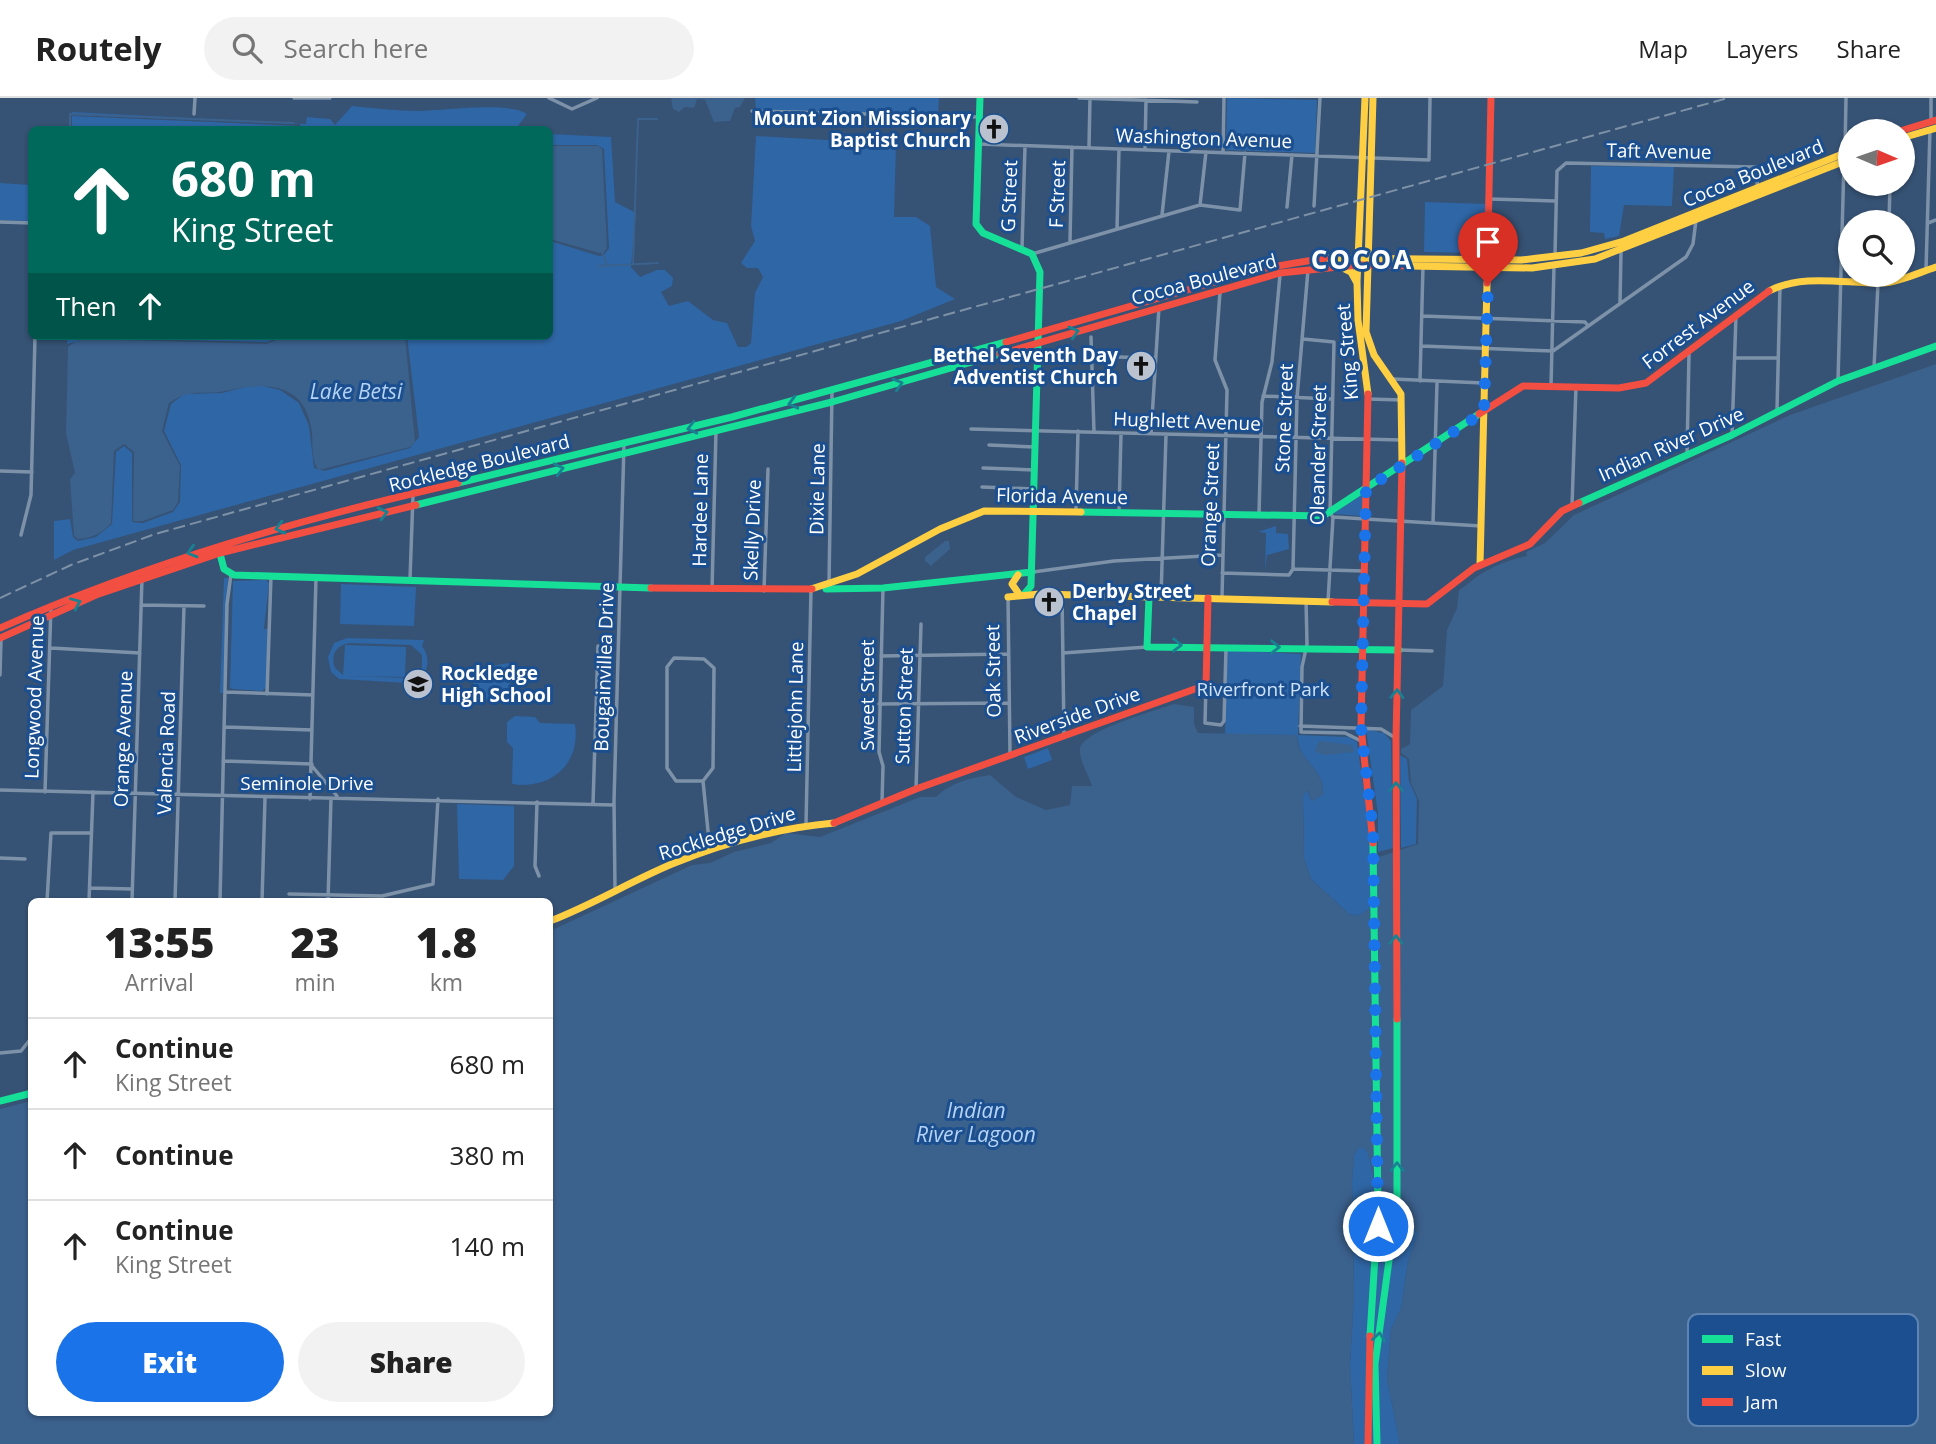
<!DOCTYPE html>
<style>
body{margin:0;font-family:"Open Sans",sans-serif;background:#f2f2f2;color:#222;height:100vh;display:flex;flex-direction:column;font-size:26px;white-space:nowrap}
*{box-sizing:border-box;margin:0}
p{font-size:23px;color:#767676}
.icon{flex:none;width:38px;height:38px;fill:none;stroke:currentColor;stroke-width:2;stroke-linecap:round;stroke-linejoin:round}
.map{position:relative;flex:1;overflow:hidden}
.drawer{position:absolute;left:28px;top:800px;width:525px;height:518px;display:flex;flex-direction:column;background:#fff;border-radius:10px;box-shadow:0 2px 5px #0004}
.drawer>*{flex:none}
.top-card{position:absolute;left:28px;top:28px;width:525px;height:214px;border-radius:10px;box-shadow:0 2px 5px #0004;background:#00695c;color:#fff;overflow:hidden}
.needle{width:46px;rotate:92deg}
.fabs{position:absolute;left:1838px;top:21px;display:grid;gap:14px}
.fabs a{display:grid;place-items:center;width:77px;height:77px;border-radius:50%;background:#fff;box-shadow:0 2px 5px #0004;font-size:35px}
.pin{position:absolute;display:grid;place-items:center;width:60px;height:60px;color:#fff;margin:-72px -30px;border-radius:50% 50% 50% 0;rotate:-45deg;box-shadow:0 0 7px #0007}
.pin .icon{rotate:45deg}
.me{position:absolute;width:77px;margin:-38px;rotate:0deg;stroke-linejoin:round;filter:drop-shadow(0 0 5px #0008)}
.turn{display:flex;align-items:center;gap:24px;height:147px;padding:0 28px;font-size:32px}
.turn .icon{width:91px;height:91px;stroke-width:2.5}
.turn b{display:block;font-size:49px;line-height:60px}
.then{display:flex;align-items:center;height:66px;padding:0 28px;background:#0003;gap:14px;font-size:26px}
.eta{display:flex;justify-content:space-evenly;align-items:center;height:119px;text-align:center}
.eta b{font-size:42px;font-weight:800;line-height:49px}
.cta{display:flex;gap:14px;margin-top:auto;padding:14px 28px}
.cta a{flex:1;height:80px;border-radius:42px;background:#1a73e8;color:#fff;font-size:28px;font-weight:800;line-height:80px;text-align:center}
.cta a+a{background:#f2f2f2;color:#222}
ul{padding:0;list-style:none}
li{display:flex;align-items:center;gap:21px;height:91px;padding:0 28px;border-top:2px solid #e0e0e0}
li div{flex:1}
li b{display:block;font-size:26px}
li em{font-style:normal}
header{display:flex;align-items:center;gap:42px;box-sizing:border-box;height:98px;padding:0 35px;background:#fff;border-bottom:2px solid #e0e0e0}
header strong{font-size:33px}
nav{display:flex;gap:38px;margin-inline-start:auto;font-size:24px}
.search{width:490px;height:63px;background:#f2f2f2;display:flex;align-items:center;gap:18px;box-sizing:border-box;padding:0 24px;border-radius:38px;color:#767676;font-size:26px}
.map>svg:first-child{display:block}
.green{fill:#2f66a5;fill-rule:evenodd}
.water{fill:#3b618d}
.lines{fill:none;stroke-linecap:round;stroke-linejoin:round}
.stream{stroke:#3b618d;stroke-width:2}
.street{stroke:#7d92a8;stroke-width:3.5}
.fast{stroke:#16e098;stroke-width:7}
.slow{stroke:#ffcf43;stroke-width:7}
.jam{stroke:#f24e42;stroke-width:7}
.rail{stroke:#7e92a7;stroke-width:2;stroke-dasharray:12 5;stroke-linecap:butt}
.oneway{stroke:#198292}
.route{stroke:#1a73e8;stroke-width:12;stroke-dasharray:0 21.6}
.labels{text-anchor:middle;stroke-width:6;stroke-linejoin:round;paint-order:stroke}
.poi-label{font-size:19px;font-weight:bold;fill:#fff;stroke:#1b4f8f;text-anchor:end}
.street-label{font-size:19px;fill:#fff;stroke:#1b4f8f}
.park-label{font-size:19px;fill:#cfe3fa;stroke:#1b4f8f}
.water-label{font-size:21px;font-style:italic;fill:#b5d3f5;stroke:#1b4f8f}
.district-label{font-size:26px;font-weight:bold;letter-spacing:2px;fill:#fff;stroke:#1b4f8f}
.key{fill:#1b4f8f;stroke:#5f84b1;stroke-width:2}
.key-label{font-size:19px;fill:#fff}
</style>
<header>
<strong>Routely</strong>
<div class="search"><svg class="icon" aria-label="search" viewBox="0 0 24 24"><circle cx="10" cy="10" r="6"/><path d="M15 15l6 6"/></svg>Search here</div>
<nav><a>Map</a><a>Layers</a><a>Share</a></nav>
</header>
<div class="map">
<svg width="1936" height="1346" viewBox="0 0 1936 1346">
<rect width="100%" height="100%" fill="#365274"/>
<path class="green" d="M755,0h184l-1,16 -182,-4z
M1227,0l90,2 -2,53 -89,-3z
M352,8c22,2 44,5 66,5 26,0 89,-10 109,3l-9,12 3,4h-219l-2,-6 -229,-9 1,-3 234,12 1,-7 23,2 5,6z
M72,18l228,10v4h-228z
M550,36l61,3 4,65 21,11 -5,54 9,10 17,-7h8l8,8 -1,8 -11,6 8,14 19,-5 25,19 14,3 11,24h8l5,-4 4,-50 8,-16 -5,-9h-11l-6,-5 14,-22 -4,-15 5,-90 140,8 -2,73h22l14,9 6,61 19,12 -54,22 -828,229 -19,10v-39l16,-2 3,18 5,4 18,-4 16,-13 4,-72 8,-6 8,7v69l11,1 30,-11 7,-10 1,-37 -17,-34 7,-27 13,-10 38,-1 23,-6 14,-2 21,5 19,13 10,23 5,42 10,3 86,-23 9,-11 -12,-101h143v-95l49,15 5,-1 5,-7 -5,-99 -7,-4h-47z
M1591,68l83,1 -2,39 -48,-1 -5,31 -14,3 -1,-6 -14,-1z
M0,85l31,2v36l-31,-1z
M1425,104l61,2 -3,49 -59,-1z
M68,238l193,4 21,-4 -15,6 -178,-4 -22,6z
M1364,395l-1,23 -30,-2z
M1276,428v7l12,1 1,15 -22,6 -2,16 1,-38 -8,-1z
M224,480h4l-5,115h-3z
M266,482l3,3 -5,46h4l-2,59 -4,3 -29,-2 -3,-1 3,-107z
M341,486l75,3 -2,39 -74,-2z
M347,540l77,2 -2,6c11,15 5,34 -14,37l-69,-4 -8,-7 -3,-15 6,-14zM350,545l61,2 11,10v13l-14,10 -61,-2 58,1 1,-30 -61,-2 -2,30 -8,-7c-5,-13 1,-23 15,-25z
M1227,552l74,4 -3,81 51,2 8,5 17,117 -5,50 -11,7 -9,-2 -38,-35 -7,-21 -1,-62 3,-7 6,12 11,-7c-1,-4 0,-8 -1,-11 -6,-19 -23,-23 -25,-48l-72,-1z
M511,565l-2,36 -39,1c2,-26 16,-35 41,-37z
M515,618l20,1 5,6 35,1c6,41 -25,66 -63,60l1,-36 -6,-6v-20z
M1366,631l18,4 7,8 2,107 -15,4v-38z
M1048,650l4,12 -24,9 -4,-12z
M1400,657l7,4 2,22 8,18 -1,45 -15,4z
M457,706l57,2v60l-11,14 -44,-1z
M1358,1050h6l4,5 18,74 28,1 4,6 -10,27 -7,48 -10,20 -4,50 13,65h-46l-4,-79 4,-70 -2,-113 2,-27z"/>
<path class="water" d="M671,0h74l-5,9 -5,1 -5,13 -16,1 -9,-22 -8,-1 -3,9 -9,-1 -6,5 -6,-3z
M550,48h48l4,3 5,99 -4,6 -53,-15z
M285,238h120l10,106 -5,5 -91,23c-8,-8 -6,-26 -7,-37 -6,-52 -47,-51 -87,-42 -24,5 -33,-4 -56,12l-7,28 18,35 -2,36 -5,8 -30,11h-10l1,-69 -10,-8 -10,7 -3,72c-9,11 -20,15 -33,16l-4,-3 -4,-57 5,-6 -9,-40 2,-86 8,-6 12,-2 179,5z
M1936,266v1080h-536l-13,-65 4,-50 10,-20 7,-48 10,-27 -4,-6 -28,-1 -18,-74 -4,-5h-6l-4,7 -2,27 2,113 -4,70 4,79h-1354v-335l31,-8 1,311h518v-481l142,-66 18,-2 24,-11 37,-9 15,-10 34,4 100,-40h16c15,-15 34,-19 54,-22l26,22 30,13 24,-5 2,-19h20c-3,-10 -13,-26 -12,-37 1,-18 77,-39 94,-45l20,3v17l4,9 99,2c0,22 19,29 25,48 1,3 0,7 2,11l-12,7 -5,-11 -4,6 1,62 7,21 38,35 9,2 11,-7 4,-50 45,-15 1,-43 -8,-18 -2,-24 -8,-6v-4l9,-5 1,-34 32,-24 4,-56 10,-22 2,-18c9,-5 13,-11 22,-16 14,-9 30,-15 46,-18l-1,-4 19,-9 29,-28 216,-100z
M945,443h4l1,8 -19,17 -6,-5v-4z
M1319,643l33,4 2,7 -30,3 -9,-4z"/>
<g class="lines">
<path class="stream" d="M70,32v-16l223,9
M603,156l4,12
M633,166l5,-145h19
M598,168l60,-3"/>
<path class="street" d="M294,0h36
M549,0l23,11 25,-11
M1079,0l118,4
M752,13l228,6
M194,16l1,-16
M1931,23v-23
M193,32v-2
M979,46l450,16 1,-62
M1089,49l1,-49
M1145,52l1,-50
M1845,53l1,-53
M1223,55l1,-55
M1489,101l66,2
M1200,107l6,-53
M1314,108l6,-108
M1287,109l5,-52
M1162,117l7,-64
M0,124l32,1
M1889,124l1,-38
M1928,125l8,-3
M1117,131l2,-80
M1070,143l2,-94
M1022,150l3,-102
M1032,156l168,-49 40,5 5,-57
M1555,157l2,-84 9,-8 189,4 3,2 -1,17
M1926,172l4,-141
M1887,185v-8
M1220,194l-5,68 12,30 -5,208
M1620,205l1,-52
M1422,218l163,6 3,4
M1091,239l3,95
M1303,241l31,3 -4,171 3,4
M1421,248l132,5 133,-94 7,-13 3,-24
M1117,259l37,1
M1735,260h43
M1874,270l4,-85
M1393,281l90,4
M1420,283l3,-115
M1838,283l6,-220
M1551,288l3,-120
M1263,298l69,3
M1368,301l34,1
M1777,312l3,-123
M971,331l431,11
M1151,336l8,-127
M1732,337l4,-120
M989,347l46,2
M1687,356l2,-101
M983,370l51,2
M0,373l32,1
M982,389l52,2
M1572,408l4,-120
M1076,413l2,-80
M1119,414l2,-78
M1259,416l3,-112 10,-40 8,-87
M1333,419l148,9
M1433,425l4,-141
M21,437l10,-40 4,-159
M1293,471l4,-171 11,-128
M1033,474l81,-11 108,-6
M1222,475l67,2 4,-6 71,2
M410,481l3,-84
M829,486l3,-192
M712,492l4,-159
M764,493l4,-122
M1062,496l2,141
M1008,499l2,157
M1161,499l5,-162
M1306,502l1,44 -5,23 -1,65 44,1 16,8
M1328,503l5,-84
M141,507l63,1
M51,550l89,5
M1400,552l32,1
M1063,555l84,-6
M881,558l127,-2
M674,560l30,1 10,9 -1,100 -10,13h-27l-9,-13v-101z
M0,577l1,-36
M1206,587l-1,38 16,2 3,-4 2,-73
M225,594l88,3
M267,596l4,-118
M879,606l130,-1
M1300,628l81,3 13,8
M224,629l88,3
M223,663l89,3
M312,668l25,30
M703,683l7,70
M916,691l5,-165
M0,692l614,15
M45,694l6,-187
M310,701l6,-221
M537,704l-2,64 4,10
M882,704l1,-36 -4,-14 4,-164
M593,706l5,-158
M806,727l5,-236
M0,760l25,1
M90,790l42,1
M615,793l-1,-90 10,-357
M289,796l93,2 51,-12 5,-85
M47,803l4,-68h40
M89,803l4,-109
M132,803l10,-323
M175,803l9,-295
M220,803l7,-297 4,-30
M262,803l3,-103
M328,803l3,-103
M0,955l21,-2 11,-14"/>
<path class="fast" d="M980,0l-4,126 7,9 49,21 8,18 -9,314 -6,7
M458,385l274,-66 274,-75
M1579,405l153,-68 106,-54 98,-35
M416,407l416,-103 168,-48
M1081,414l242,4 156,-102
M219,452l5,19 10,6 417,13
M826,491l57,-1 149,-16
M1149,499l-2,50 252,3
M0,1003l32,-8
M1370,1238l8,-127 -5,-366
M1377,1346l-2,-80 22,-163v-182"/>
<path class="slow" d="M1365,0l-8,184 1,38 10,74
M1373,0l-7,234 8,23 27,39 1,69
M1902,40l34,-10
M1325,160l196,2 60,-7 43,-12 226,-90
M1408,168l124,2 63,-9 255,-100
M1341,169l10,5 6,11
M1769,193c34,-18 77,-7 114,-8 17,-1 37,-11 53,-16
M1480,467l7,-282
M1018,477l-6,9 7,10
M811,491l46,-15 83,-45 44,-18 97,1
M1008,499l32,-3 292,8
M550,823c42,-16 81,-40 122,-57 51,-21 107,-36 162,-41"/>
<path class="jam" d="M1900,33l36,-11
M1487,185l4,-185
M1006,244l254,-73 65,-11
M1000,256l280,-81 78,-8 50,1
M1368,296l-7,333 12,116
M1479,316l44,-28 96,2 27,-5 123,-92
M651,490l161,1
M1332,504l95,2 47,-36 56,-24 32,-33 17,-8
M0,530c148,-65 300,-109 458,-145
M0,540l96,-43 124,-42 196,-48
M834,725l82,-34 290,-104 2,-87
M1397,921l-1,-281 6,-275
M1368,1346l2,-108"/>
<path class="rail" d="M0,500l71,-33 84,-31 1573,-436"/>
</g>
<defs><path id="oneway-chevron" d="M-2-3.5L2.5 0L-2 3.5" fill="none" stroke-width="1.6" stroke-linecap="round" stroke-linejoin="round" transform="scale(1.75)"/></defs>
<g class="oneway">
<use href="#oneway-chevron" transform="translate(1074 234) rotate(-16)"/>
<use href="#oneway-chevron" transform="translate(898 286) rotate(-16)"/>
<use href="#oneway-chevron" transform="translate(793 305) rotate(166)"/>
<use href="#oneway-chevron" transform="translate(692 330) rotate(166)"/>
<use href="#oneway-chevron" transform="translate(559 371) rotate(-14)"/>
<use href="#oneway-chevron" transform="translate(383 415) rotate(-14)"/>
<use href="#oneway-chevron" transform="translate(280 430) rotate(166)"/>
<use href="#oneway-chevron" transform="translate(192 454) rotate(163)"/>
<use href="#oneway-chevron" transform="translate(76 505) rotate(-23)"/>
<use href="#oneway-chevron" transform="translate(1177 547) rotate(1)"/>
<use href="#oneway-chevron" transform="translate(1275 549) rotate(1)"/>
<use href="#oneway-chevron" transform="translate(1397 596) rotate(-88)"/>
<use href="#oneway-chevron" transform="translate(1396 689) rotate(-90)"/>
<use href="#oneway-chevron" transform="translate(1396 842) rotate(-90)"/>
<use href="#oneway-chevron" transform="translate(1397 1069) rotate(-90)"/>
<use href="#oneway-chevron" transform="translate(1379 1239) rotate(-82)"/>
</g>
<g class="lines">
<path class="route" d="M1378,1128l-5,-395 -12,-104 5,-238 118,-77 4,-128"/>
</g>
<defs>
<g id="church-disc" transform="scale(1.575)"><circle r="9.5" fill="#b9c2ce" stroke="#1b4f8f"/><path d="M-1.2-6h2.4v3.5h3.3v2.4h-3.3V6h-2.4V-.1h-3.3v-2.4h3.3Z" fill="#111"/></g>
<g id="school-disc" transform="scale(1.575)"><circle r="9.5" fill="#b9c2ce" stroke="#1b4f8f"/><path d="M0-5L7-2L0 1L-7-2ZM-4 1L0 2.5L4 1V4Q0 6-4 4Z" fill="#111"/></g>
</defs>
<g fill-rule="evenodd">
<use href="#church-disc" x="994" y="31"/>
<use href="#church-disc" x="1141" y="268"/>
<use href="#church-disc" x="1049" y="504"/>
<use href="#school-disc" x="418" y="586"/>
</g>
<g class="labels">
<g class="poi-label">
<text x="971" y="27">Mount Zion Missionary<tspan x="971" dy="22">Baptist Church</tspan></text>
<text x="1118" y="264">Bethel Seventh Day<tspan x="1118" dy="22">Adventist Church</tspan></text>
<text x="1072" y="500" text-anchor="start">Derby Street<tspan x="1072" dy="22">Chapel</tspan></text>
<text x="441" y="582" text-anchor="start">Rockledge<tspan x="441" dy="22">High School</tspan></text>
</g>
<g class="street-label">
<text transform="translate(1204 40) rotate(2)" y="7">Washington Avenue</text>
<text transform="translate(1659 53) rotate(1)" y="7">Taft Avenue</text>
<text transform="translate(1753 75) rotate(-22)" y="7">Cocoa Boulevard</text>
<text transform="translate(1057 96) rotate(-88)" y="7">F Street</text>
<text transform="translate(1009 98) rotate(-88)" y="7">G Street</text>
<text transform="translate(1204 181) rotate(-15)" y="7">Cocoa Boulevard</text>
<text transform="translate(1698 226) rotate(-37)" y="7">Forrest Avenue</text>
<text transform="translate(1347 254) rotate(-95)" y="7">King Street</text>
<text transform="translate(1284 320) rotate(-88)" y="7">Stone Street</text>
<text transform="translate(1187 323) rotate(2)" y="7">Hughlett Avenue</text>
<text transform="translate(1671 346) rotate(-24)" y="7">Indian River Drive</text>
<text transform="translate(1318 357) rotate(-89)" y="7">Oleander Street</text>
<text transform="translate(479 365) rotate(-14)" y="7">Rockledge Boulevard</text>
<text transform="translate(817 391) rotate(-89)" y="7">Dixie Lane</text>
<text transform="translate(1062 398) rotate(1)" y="7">Florida Avenue</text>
<text transform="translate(1210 407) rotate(-88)" y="7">Orange Street</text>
<text transform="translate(700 412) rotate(-89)" y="7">Hardee Lane</text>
<text transform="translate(752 432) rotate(-88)" y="7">Skelly Drive</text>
<text transform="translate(604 569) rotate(-88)" y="7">Bougainvillea Drive</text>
<text transform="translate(993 573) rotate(-91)" y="7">Oak Street</text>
<text transform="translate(867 597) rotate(-90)" y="7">Sweet Street</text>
<text transform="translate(34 599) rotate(-88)" y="7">Longwood Avenue</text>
<text transform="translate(904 608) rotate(-88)" y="7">Sutton Street</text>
<text transform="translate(795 609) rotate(-89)" y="7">Littlejohn Lane</text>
<text transform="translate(1077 617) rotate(-20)" y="7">Riverside Drive</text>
<text transform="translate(123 641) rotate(-88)" y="7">Orange Avenue</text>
<text transform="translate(166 655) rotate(-88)" y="7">Valencia Road</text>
<text x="307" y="692">Seminole Drive</text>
<text transform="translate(727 735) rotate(-17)" y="7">Rockledge Drive</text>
</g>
<g class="park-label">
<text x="1263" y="598">Riverfront Park</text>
</g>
<g class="water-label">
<text x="356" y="301">Lake Betsi</text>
<text x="976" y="1020">Indian<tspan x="976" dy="24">River Lagoon</tspan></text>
</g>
<g class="district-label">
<text x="1362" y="171">COCOA</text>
</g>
</g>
<rect x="1688" y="1216" width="230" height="112" rx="10" class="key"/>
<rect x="1702" y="1237" width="31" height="8" fill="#16e098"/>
<rect x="1702" y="1268" width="31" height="9" fill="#ffcf43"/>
<rect x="1702" y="1300" width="31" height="8" fill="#f24e42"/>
<g class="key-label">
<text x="1745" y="1248">Fast</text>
<text x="1745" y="1279">Slow</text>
<text x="1745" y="1311">Jam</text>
</g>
</svg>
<div class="fabs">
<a><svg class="needle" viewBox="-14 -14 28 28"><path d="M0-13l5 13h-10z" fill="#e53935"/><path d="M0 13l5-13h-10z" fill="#767676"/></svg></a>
<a><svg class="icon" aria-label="search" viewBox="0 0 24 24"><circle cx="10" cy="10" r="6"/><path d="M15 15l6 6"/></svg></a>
</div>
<div class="pin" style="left:1488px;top:186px;background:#d93025"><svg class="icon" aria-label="arrive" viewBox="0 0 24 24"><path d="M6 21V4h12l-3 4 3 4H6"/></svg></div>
<svg class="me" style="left:1378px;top:1128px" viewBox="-20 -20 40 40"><circle r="17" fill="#1a73e8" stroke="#fff" stroke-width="3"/><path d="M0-11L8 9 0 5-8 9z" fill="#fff"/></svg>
<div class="top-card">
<div class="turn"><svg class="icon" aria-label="ahead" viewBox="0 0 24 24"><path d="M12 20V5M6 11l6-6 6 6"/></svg><div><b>680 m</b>King Street</div></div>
<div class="then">Then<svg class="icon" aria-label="ahead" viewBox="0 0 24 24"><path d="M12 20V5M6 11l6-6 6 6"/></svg></div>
</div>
<section class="drawer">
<div class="eta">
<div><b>13:55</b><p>Arrival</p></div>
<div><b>23</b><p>min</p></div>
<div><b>1.8</b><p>km</p></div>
</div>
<ul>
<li><svg class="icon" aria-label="ahead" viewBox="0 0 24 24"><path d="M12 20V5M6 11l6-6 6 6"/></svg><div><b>Continue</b><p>King Street</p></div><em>680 m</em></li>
<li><svg class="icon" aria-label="ahead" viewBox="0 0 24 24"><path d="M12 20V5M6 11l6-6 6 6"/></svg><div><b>Continue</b></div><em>380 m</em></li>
<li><svg class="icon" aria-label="ahead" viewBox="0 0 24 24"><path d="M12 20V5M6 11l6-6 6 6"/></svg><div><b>Continue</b><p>King Street</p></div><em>140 m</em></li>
</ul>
<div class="cta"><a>Exit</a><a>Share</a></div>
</section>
</div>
